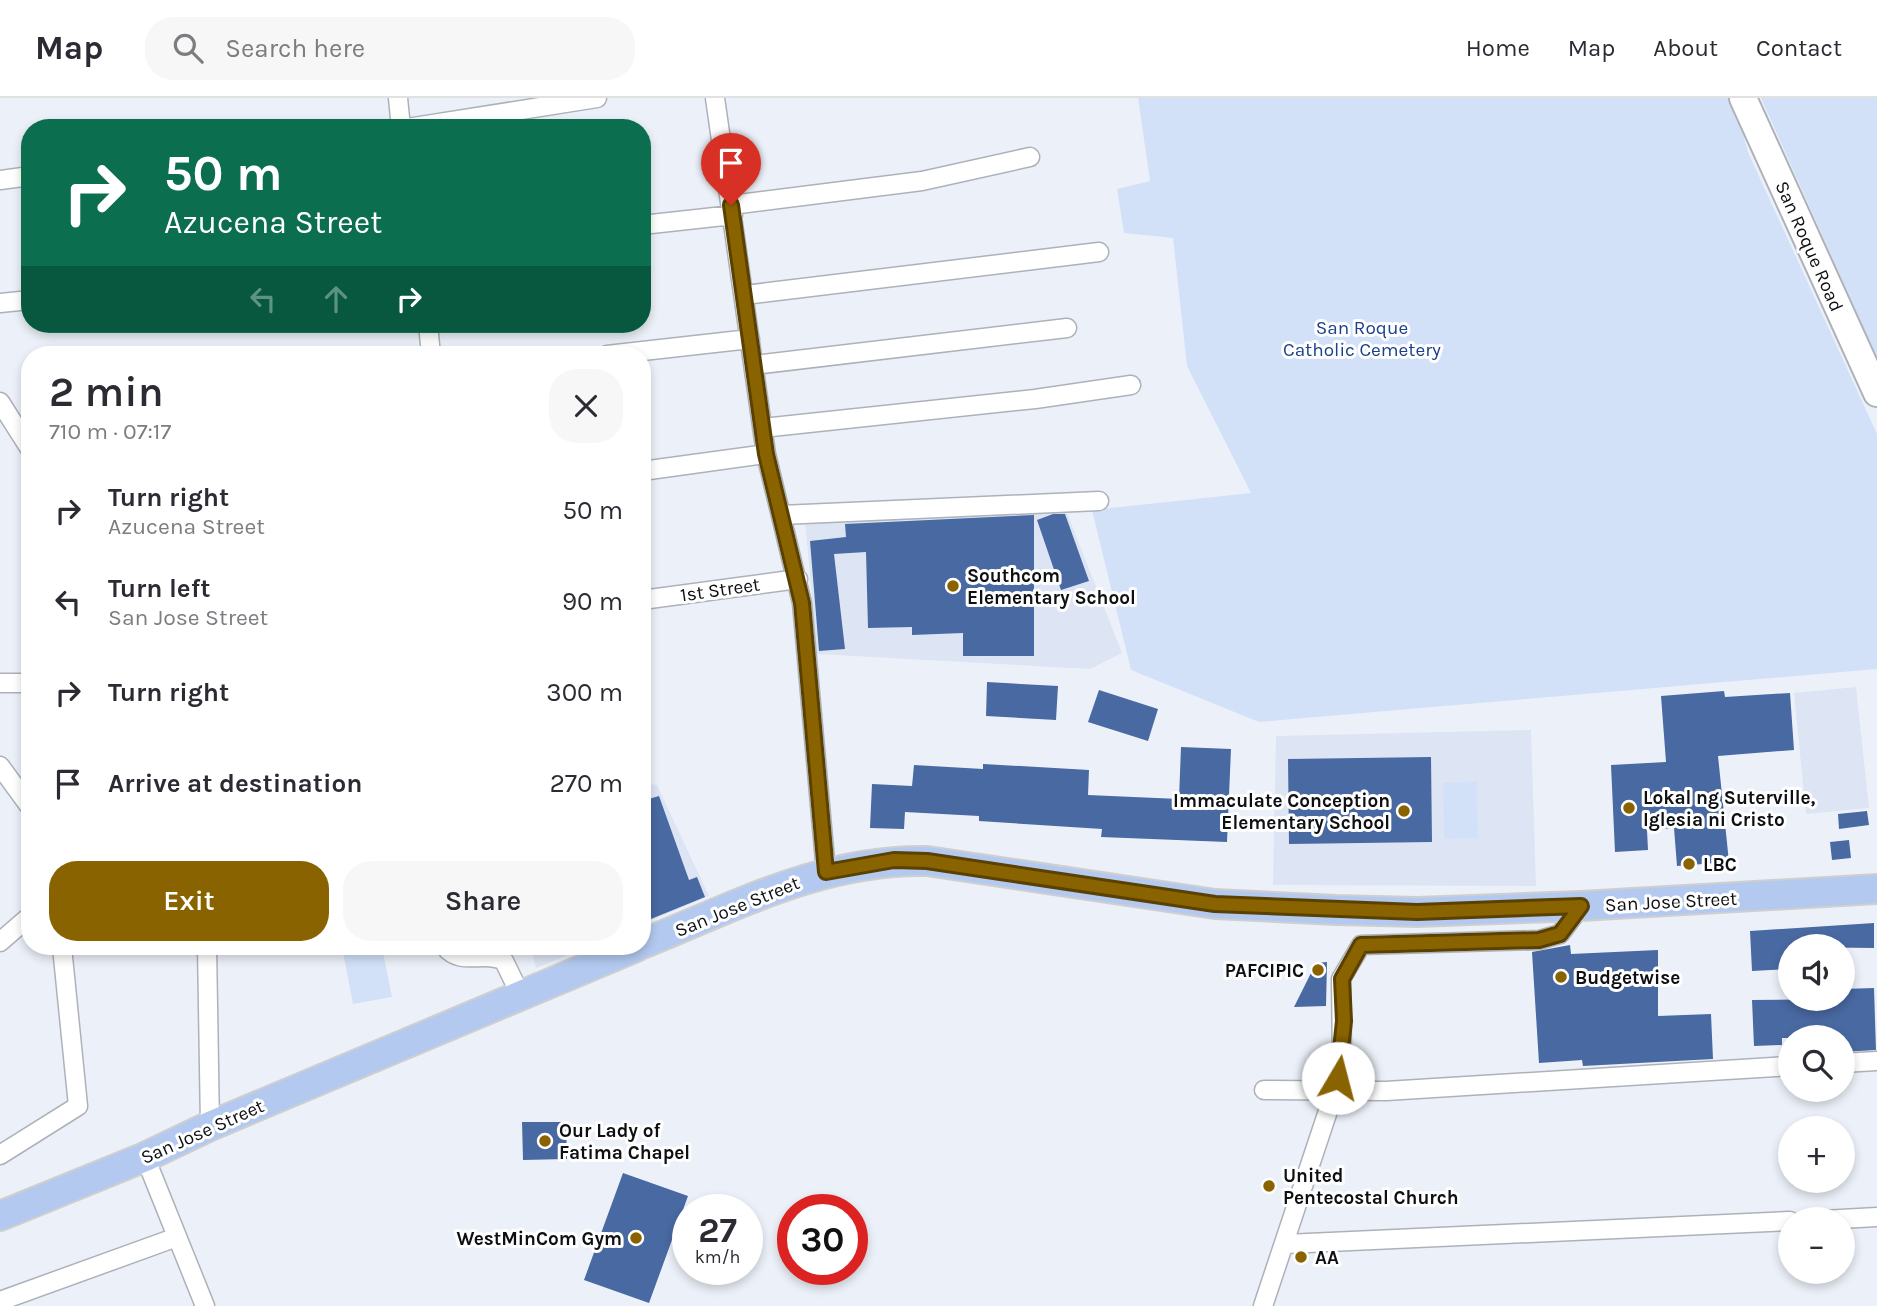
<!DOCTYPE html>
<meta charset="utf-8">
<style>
body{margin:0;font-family:Karla,sans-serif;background:#f7f7f7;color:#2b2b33;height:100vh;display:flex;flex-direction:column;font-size:26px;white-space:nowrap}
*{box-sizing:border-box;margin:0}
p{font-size:23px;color:#7c7c81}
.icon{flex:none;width:38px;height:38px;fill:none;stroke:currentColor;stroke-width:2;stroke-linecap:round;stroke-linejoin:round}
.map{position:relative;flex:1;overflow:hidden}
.drawer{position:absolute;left:21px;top:248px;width:630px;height:609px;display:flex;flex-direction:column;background:#fff;border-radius:28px;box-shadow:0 4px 10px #0003}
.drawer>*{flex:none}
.hud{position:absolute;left:21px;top:21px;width:630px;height:214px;border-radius:28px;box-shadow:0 4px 10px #0003;background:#0b6e4f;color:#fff;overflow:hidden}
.tools{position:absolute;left:1778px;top:836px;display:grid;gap:14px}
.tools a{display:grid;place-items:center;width:77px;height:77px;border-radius:50%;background:#fff;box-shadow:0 4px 10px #0003;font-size:35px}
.speed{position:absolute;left:672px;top:1096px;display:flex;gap:14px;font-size:35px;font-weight:700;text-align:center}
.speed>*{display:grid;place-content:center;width:91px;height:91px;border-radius:50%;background:#fff;box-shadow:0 4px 10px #0003;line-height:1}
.speed small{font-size:18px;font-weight:400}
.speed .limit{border:10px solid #d22;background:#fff;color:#111}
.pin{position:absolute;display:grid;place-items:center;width:60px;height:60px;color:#fff;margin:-72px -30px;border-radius:50% 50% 50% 0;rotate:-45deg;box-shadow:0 0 7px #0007}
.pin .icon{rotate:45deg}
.me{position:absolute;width:77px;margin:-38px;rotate:8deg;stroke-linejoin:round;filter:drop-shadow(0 0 5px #0008)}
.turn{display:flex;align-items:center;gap:24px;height:147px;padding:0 28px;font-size:32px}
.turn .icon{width:91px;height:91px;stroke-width:2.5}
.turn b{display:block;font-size:49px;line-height:60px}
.lanes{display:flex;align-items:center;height:66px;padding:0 28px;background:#0003;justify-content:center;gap:35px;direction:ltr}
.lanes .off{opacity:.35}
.round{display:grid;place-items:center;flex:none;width:74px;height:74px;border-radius:28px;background:#f7f7f7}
.head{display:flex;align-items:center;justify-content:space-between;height:119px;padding:0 28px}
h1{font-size:42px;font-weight:600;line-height:52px}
.cta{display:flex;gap:14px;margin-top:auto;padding:14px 28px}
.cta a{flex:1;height:80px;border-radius:28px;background:#8a6301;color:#fff;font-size:28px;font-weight:600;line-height:80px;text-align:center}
.cta a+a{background:#f7f7f7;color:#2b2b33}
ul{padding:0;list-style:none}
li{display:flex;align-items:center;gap:21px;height:91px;padding:0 28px}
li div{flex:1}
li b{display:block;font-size:26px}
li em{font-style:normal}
header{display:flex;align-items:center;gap:42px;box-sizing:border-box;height:98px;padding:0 35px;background:#fff;border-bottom:2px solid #e1e1e2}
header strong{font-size:33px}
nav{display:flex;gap:38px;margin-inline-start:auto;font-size:24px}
.search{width:490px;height:63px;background:#f7f7f7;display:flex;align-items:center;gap:18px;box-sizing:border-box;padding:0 24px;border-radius:28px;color:#7c7c81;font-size:26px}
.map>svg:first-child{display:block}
.built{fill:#dde5f4}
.green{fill:#d3e1f8}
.building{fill:#4969a2}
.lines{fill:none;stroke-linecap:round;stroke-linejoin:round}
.minor-casing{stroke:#adb2b9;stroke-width:21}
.secondary-casing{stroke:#adb2b9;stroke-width:30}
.primary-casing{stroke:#cfcfd0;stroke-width:32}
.minor{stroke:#fff;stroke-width:18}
.secondary{stroke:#fff;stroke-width:26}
.primary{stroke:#b3c9ef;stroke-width:28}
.route-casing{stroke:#5a4001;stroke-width:18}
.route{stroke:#8a6301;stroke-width:12}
.poi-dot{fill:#8a6301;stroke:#fefefe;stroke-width:2.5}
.labels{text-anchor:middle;stroke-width:6;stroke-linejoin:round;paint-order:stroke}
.street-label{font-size:19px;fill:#0e0f12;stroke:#fefefe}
.park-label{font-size:19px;fill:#1a4189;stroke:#fefefe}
.poi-label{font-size:19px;font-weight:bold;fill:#0e0f12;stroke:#fefefe;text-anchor:start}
</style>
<header>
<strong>Map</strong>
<div class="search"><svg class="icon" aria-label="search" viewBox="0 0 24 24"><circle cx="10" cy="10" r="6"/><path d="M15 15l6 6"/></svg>Search here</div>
<nav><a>Home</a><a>Map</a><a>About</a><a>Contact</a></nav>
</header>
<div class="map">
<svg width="1877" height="1208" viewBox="0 0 1877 1208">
<rect width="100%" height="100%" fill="#ecf1f9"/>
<path class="built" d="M1064,407l58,148 -32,16 -273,-15 -12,-134z
M1856,589l13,121 -63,6 -12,-121z
M1531,632l5,156 -263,-1 3,-149z
M642,685l15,2 52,111 -67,28z
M530,849h57l-51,21z"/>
<path class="green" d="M1138,0h595l15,54 129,282v235l-618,53 -128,-52 -39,-160 159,-17 -64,-127 -14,-128 -49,-5 -7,-44 33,-8z
M1761,0h116v260z
M1477,683l1,57 -34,1 -1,-56z
M342,849h40l10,50 -39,7z"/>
<path class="building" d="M1053,416h12l24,67 -28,9 -24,-70z
M1034,417v141h-71v-23l-51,2v-8l-44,1 -2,-76 -32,2 11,95 -26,2 -9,-110 36,-4 -1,-13z
M987,584l71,4 -2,34 -70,-4z
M1099,592l59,19 -10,32 -60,-19z
M1724,593l1,6 65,-4 4,57 -76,6 11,106 -52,4 -3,-38 -27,2 1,20 -33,2 -4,-87 55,-3 -5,-66z
M1181,649l50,2 -4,93 -126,-5 1,-8 -123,-8v-5l-74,-4 -1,17 -34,-1 2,-44 40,2 2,-21 69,4v-5l106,6 -1,25 91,4z
M1431,659l1,85 -143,2 -1,-85z
M659,698l30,84 8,-3 8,20 -59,24 -4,-9v-111z
M1867,713l2,14 -30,4 -1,-15z
M1849,742l2,18 -19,2 -2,-18z
M1874,825v25l-84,-1v22l-38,2 -2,-40z
M1570,847l1,9 87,-4v66l53,-2 2,45 -130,7 -1,-6 -43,3 -7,-111z
M1327,864l-1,44 -32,1 22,-44z
M1874,890l2,62 -33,2v-14h-61v7l-28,1 -2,-46 91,-1v-10z
M522,1024h44l1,37 -44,1z
M623,1075l65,23 -39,107 -65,-23z"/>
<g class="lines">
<g class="minor-casing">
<path id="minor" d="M398,0l3,30
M715,0l51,356 36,149 24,269
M407,30l190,-30
M0,82l30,-4
M731,107l191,-24 108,-24
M642,127l91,-10
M745,197l354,-43
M0,205l30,-3
M428,226l3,31
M607,257l143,-16
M754,267l313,-37
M0,304l30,47
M762,330l273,-29 96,-14
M642,373l124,-17
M781,417l318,-14
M642,502l156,-21
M0,585h30
M0,668l30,41
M0,844l30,-26
M207,849l3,179
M445,849c16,20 40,3 59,14l16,33
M1843,965l34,-2
M1264,992l122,1 404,-25
M0,1057l78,-49 -16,-159
M145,1059l60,149
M1823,1122l54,-3
M1286,1146l504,-23
M0,1203l177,-64
M1263,1208l71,-213 8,-30 -1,-84 20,-34 178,-5 21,-6 21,-28"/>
</g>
<g class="secondary-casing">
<path id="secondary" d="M1743,0l134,295"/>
</g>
<g class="primary-casing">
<path id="primary" d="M642,846c94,-38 181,-85 285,-83l288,43 121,6 81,2 164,-6 296,-17
M0,1118l145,-59 65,-31 426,-179"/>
</g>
<use href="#minor" class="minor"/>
<use href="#secondary" class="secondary"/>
<use href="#primary" class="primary"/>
</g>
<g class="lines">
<g class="route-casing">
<path id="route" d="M731,107l35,249 36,149 24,269 68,-12 33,1 288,43 202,8 164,-6 -21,28 -21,6 -178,5 -19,34 2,42 -6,57"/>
</g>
<use href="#route" class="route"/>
</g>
<g class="poi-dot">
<circle cx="953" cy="488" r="7"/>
<circle cx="1629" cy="710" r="7"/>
<circle cx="1404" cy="713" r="7"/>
<circle cx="1689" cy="766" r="7"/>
<circle cx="1318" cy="872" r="7"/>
<circle cx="1561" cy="879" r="7"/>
<circle cx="545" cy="1043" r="7"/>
<circle cx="1269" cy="1088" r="7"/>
<circle cx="636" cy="1140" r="7"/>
<circle cx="1301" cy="1159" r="7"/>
</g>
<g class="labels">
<g class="street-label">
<text transform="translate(1810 148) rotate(66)" y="7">San Roque Road</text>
<text transform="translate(720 491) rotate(-8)" y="7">1st Street</text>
<text transform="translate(1671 803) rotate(-3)" y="7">San Jose Street</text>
<text transform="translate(737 808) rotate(-22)" y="7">San Jose Street</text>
<text transform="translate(202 1033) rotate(-24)" y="7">San Jose Street</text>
</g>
<g class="park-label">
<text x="1362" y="236">San Roque<tspan x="1362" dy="22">Catholic Cemetery</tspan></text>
</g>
<g class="poi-label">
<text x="967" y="484">Southcom<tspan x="967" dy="22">Elementary School</tspan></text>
<text x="1643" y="706">Lokal ng Suterville,<tspan x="1643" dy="22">Iglesia ni Cristo</tspan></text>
<text x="1390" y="709" text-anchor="end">Immaculate Conception<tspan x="1390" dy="22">Elementary School</tspan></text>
<text x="1703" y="773">LBC</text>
<text x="1304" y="879" text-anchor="end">PAFCIPIC</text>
<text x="1575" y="886">Budgetwise</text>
<text x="559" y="1039">Our Lady of<tspan x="559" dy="22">Fatima Chapel</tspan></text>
<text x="1283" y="1084">United<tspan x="1283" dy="22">Pentecostal Church</tspan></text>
<text x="622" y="1147" text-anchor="end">WestMinCom Gym</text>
<text x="1315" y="1166">AA</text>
</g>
</g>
</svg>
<div class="tools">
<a><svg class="icon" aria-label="sound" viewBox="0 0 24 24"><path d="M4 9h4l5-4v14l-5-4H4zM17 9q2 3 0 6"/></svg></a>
<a><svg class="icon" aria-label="search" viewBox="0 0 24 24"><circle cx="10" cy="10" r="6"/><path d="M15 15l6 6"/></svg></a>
<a>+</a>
<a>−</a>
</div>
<div class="speed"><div>27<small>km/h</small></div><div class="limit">30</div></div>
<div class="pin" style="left:731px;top:107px;background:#d93025"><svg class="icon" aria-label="arrive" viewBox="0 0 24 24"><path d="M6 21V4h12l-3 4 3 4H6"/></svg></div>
<svg class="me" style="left:1338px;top:980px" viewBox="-20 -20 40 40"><circle r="19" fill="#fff"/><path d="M0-13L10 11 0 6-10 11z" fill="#8a6301"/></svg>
<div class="hud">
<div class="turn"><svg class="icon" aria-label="right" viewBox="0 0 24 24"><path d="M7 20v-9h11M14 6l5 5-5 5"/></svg><div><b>50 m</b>Azucena Street</div></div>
<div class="lanes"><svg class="icon off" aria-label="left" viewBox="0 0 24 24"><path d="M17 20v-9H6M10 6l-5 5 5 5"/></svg><svg class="icon off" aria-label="ahead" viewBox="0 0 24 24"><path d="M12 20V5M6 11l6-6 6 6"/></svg><svg class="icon" aria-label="right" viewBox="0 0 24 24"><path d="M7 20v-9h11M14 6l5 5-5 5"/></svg></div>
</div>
<section class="drawer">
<div class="head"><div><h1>2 min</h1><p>710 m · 07:17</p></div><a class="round"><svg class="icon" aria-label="close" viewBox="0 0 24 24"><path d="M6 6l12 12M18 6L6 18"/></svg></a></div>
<ul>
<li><svg class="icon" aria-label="right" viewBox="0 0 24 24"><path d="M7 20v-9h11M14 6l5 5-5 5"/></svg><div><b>Turn right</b><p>Azucena Street</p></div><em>50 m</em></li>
<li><svg class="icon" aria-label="left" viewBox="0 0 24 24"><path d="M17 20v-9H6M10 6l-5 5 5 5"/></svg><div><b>Turn left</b><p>San Jose Street</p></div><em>90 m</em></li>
<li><svg class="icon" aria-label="right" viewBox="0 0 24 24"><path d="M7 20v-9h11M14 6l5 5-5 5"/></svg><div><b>Turn right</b></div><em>300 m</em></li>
<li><svg class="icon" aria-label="arrive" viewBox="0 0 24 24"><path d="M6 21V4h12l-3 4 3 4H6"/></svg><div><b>Arrive at destination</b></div><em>270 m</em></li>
</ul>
<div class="cta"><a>Exit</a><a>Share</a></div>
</section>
</div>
